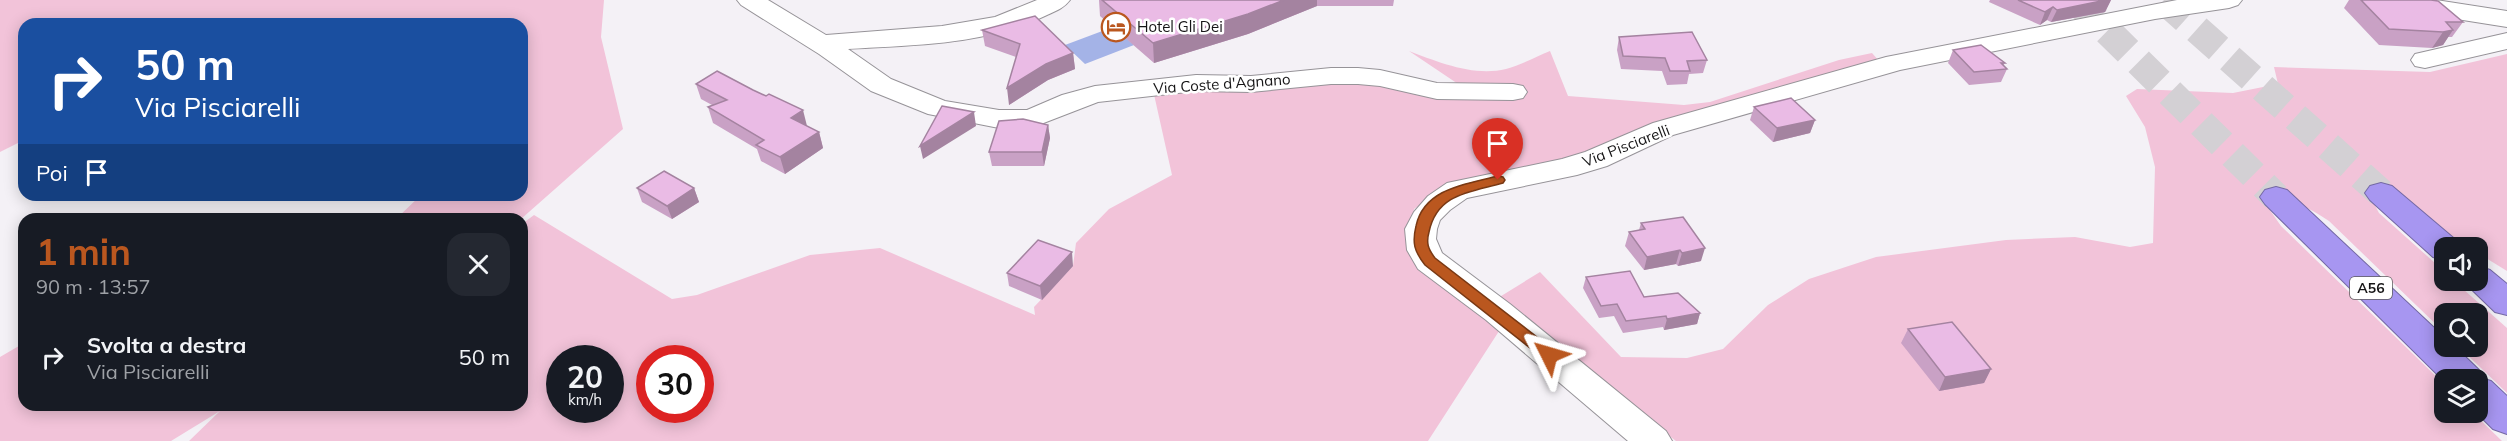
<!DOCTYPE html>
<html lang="it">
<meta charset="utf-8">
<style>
body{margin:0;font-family:Mulish,sans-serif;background:#242831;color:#f1f3f6;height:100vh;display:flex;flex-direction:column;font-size:22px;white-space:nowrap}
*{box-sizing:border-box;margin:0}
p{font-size:20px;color:#9ea1a6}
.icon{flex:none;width:33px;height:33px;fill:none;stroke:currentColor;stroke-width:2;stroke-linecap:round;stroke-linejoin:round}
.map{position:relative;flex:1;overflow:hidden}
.details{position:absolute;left:18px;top:213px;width:510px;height:198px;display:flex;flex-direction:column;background:#171b24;border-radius:18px;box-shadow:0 3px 15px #0003}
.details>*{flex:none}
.banner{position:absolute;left:18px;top:18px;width:510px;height:183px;border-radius:18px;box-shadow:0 3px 15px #0003;background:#1a4fa0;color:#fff;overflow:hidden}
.fabs{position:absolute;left:2434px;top:237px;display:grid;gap:12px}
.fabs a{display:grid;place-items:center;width:54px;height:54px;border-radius:12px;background:#171b24;box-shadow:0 3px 15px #0003;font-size:30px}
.speed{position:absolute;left:546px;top:345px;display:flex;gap:12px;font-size:30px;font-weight:700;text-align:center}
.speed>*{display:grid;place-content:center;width:78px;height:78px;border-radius:50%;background:#171b24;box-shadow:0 3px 15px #0003;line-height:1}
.speed small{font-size:15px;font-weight:400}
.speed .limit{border:9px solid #d22;background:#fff;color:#111}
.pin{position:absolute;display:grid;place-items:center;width:51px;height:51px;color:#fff;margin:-62px -26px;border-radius:50% 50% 50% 0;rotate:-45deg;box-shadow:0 0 6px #0007}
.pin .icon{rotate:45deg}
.me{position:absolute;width:66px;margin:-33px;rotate:310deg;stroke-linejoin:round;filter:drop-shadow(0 0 4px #0008)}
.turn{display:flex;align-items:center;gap:21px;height:126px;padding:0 18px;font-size:27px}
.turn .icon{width:78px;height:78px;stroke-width:2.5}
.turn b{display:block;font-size:42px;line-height:51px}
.then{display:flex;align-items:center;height:57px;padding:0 18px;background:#0003;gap:12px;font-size:22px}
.round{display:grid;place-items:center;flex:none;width:63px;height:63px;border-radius:18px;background:#242831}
.overview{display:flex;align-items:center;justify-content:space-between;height:102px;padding:0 18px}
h1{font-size:36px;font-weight:700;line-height:45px;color:#ba571f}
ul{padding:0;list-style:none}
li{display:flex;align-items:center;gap:18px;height:84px;padding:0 18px}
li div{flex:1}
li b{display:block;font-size:22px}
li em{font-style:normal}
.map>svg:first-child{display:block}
.green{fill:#f2c3d9;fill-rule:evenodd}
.water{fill:#a4b3e7}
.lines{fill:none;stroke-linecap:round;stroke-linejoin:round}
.highway-tunnel{stroke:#d3d0d4;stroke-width:29;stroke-dasharray:29 15;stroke-linecap:butt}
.minor-casing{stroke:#969398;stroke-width:2}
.highway-casing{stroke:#7469a4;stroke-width:2}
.minor{fill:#fff;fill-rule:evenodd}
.highway{fill:#a796f1;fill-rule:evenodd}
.wall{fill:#c9a1c5}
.shaded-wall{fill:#a483a0}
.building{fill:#eabbe5;stroke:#a483a0;stroke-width:1.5}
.route{fill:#ba571f;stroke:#793914;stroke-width:1.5}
.labels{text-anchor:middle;stroke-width:5;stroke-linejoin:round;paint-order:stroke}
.shield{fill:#fff;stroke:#5c5b5c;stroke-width:1.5}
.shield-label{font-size:14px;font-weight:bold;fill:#161516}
.poi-label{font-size:15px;fill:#161516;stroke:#fff;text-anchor:start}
.street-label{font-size:15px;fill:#161516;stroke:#fff}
</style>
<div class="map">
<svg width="2507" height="441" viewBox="0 0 2507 441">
<rect width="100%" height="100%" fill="#f4f1f6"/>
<path class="green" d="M0,0h604l-3,37 22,92 -102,90h-125l25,-24h101v-171h-498v116l-24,12z
M1409,51c29,11 65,26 97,18 15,-4 29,-12 44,-18l18,45 116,9 26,-3 129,-42 33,-7 7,8 -293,96 -152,38 -20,14 -5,28 92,91 -73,113h-1239l31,-30 -49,30h-171v-84l24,-14v62h498v-181l12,-9 138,84 25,-4 113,-40 70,-7 155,67 -1,-8 39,-41 3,-23 33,-34 63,-34 -19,-85h98l72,-10 147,12zM560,358h50v52h-50zM650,358h50v52h-50z
M2507,54v217l-26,-16 2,-13h-24l-50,-42 -18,-7 -22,1 10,19 66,59v8l9,1 53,47v65l-48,-46 19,-1v-32h-33v19l-116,-112c-22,-14 -36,-24 -62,-15l14,20 164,159v27l28,1 29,28h-826l-183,-140 47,-29 81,85 66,1 36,-9 45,-44 41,-26 67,-22 130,-17 69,-3 55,10 23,-4 2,-76 -10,-40 -19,-31 11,-7 96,4 45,-9 -4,-17 156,5z"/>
<path class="water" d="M1113,27l21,18 -49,19 -20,-19z"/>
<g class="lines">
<path class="highway-tunnel" d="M2076,0l200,197
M2164,0l217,193"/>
<g class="minor-casing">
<path id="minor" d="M737,0h31l58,35 116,-9 53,-9 42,-17h33c-6,8 -14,11 -23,15 -60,30 -133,30 -199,34l43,30 54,22 54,9h28l35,-15 33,-9 101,-11 55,1 80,-8h27l22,2 57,13 76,1 10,2 4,6 -4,6 -10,2 -76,-1 -57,-13 -22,-2h-27l-80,8 -55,-1 -98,11 -57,22 -42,4 -71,-14 -57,-23 -52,-37 -78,-49z
M2177,0h65l-4,5 -9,3 -74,11 -255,51 -227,65 -66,31 -30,9 -110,23 -17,12 -10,10 -3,9 -1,10 6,14 68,51 156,127 6,10h-44l-142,-121 -68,-51 -11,-19 -2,-21 9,-17 14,-16 19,-13 115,-24 23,-7 68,-29 233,-66z
M2374,0h62l71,11v16l-120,-19 -9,-3z
M2507,33v16l-82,19 -10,-2 -4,-6 4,-6z"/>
</g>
<g class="highway-casing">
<path id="highway" d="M2381,183l11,3 65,55 4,7h-16v12l-12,-3 -63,-57 -5,-7 5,-7z
M2276,187l11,3 158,148v8h9l25,24 5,9 7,2 16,15v38l-14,-5 -17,-17 2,-32h-33v2l-180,-178 -5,-7 5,-7z
M2478,266l12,4 17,14v31l-12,-3 -33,-32h16z"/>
</g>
<use href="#minor" class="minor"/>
<use href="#highway" class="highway"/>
</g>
<path class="wall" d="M1099,0h295l-1,6h-76l-69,28 -94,29 -54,-47z
M1990,0h121l-6,12 -54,10 -4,-2 -7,5 -51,-23z
M2349,0h82l32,22 -11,15h-4l-5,8 -11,3 -53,-3 -35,-37z
M982,30l91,23 2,16 -27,11 -39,25 7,-48 -31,-11z
M1619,37l88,23 -4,13 -14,1 -2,10 -20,1 -5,-14 -41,-2 -4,-19z
M1953,50l52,13 -2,3 4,3 -6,13 -32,3 -21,-22z
M696,84l111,42 12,6 4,16 -38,26 -24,-13 -4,-12 -44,-26 -5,-16 4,-2 -11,-6z
M1754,107l61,13 -5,13 -37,9 -23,-22z
M1048,125l2,13 -6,28h-52l-3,-14z
M637,188h57l5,14 -27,17 -30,-17z
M1641,223l60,38 -23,5 -2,-2 -32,6 -19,-24 4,-14 10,-2z
M1073,266l-31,34 -33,-14 -2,-13z
M1586,277l58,20 56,16 -3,11 -33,6 -1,-3 -40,6 -9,-17 -15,2 -16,-30z
M1908,329l83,40 -7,14 -45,8 -38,-48z"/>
<path class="shaded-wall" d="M1284,0h33v6l-69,28 -94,29 -1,-20z
M2106,0h5l-6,12 -54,10 6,-12z
M2053,7l-6,13 -7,5 5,-13z
M2453,30l-10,15 -11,3 11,-16z
M1073,53l2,16 -27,11 -39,25 -2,-17 39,-24z
M803,110l4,16 -16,-8z
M974,112l2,14 -53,33 -3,-13z
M1815,120l-5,13 -37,9 4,-14z
M1048,125l2,13 -6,28 -2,-14z
M819,132l4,16 -38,26 -5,-17z
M694,188l5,14 -27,17 -5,-13z
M1705,248l-4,13 -23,5 4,-13z
M1680,250l-4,14 -32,6 3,-13z
M1072,252l1,14 -31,34 -2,-14z
M1700,313l-3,11 -33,6 3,-11z
M1991,369l-7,14 -45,8 6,-14z"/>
<path class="building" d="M1102,0h182l-36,14 -95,29z
M2018,0h88l-49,10 -4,-3 -8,5z
M2361,0h70l7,1 25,21h-17l7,8 -10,2 -54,-3z
M1035,16l38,37 -27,11 -39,24 13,-44 -38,-14z
M1692,32l15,28 -20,1 3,10h-20l-5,-13 -42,-2 -4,-19z
M1981,45l24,18h-4l6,6 -33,3 -21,-22z
M717,71l36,19 13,6 3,-2 34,16 -12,8 28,14 -39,25 -24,-12 8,-5 -56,-33 19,-7 -31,-16z
M1791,98l24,22 -38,8 -23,-21z
M942,106l32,6 -54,34z
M1023,119l25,6 -6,27h-53l10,-31z
M664,171l30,17 -27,18 -30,-18z
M1683,217l22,31 -23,5 -2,-3 -33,7 -18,-25 16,-3 -4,-6z
M1038,240l34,12 -32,34 -33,-13z
M1630,271l14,26 34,-4 22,20 -33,6 -1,-3 -40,5 -9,-17 -16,2 -15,-29z
M1952,322l39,47 -46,8 -37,-48z"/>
<path class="route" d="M1498,176l5,1 2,3 -2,3c-32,9 -66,10 -74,49 -3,11 -1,17 6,26l120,93 2,4 -2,4h-11l-119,-94c-11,-14 -13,-22 -9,-39 8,-38 51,-42 82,-50z"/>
<defs>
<g id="hotel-ring" transform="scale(1.5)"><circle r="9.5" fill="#fff" stroke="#ba571f" stroke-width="1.5"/><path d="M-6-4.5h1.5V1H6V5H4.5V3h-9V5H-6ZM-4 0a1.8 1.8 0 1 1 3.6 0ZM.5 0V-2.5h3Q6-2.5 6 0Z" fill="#ba571f"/></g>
</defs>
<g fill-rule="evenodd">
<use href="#hotel-ring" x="1116" y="27"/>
</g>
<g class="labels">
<rect class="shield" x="2350" y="277" width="42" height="22" rx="4.5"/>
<g class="shield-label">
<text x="2371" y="293">A56</text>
</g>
<g class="poi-label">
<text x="1137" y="32">Hotel Gli Dei</text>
</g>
<g class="street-label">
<text transform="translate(1222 84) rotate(-4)" y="5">Via Coste d'Agnano</text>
<text transform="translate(1626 146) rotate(-21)" y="5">Via Pisciarelli</text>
</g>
</g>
</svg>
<div class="fabs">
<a><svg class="icon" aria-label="sound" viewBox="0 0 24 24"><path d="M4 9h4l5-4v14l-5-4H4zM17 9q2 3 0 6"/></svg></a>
<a><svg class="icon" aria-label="search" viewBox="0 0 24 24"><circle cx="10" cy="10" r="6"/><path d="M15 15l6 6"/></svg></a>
<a><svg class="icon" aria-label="layers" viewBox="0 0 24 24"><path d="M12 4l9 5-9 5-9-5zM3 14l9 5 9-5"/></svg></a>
</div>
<div class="speed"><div>20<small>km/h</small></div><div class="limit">30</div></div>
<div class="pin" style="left:1498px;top:180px;background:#d93025"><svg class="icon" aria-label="arrive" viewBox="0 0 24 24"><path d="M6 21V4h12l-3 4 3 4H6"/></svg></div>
<svg class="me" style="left:1549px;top:355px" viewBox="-20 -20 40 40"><path d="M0-17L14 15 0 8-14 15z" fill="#ba571f" stroke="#fff" stroke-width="4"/></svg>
<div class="banner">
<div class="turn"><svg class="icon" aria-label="right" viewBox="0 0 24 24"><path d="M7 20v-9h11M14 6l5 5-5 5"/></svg><div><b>50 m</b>Via Pisciarelli</div></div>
<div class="then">Poi<svg class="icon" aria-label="arrive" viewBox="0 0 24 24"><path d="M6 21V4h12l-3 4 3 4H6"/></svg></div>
</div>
<section class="details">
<div class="overview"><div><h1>1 min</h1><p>90 m · 13:57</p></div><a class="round"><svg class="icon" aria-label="close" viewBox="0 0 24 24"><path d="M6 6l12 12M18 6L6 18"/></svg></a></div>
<ul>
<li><svg class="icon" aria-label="right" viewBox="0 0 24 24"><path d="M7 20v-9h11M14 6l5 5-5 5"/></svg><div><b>Svolta a destra</b><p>Via Pisciarelli</p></div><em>50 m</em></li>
</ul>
</section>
</div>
